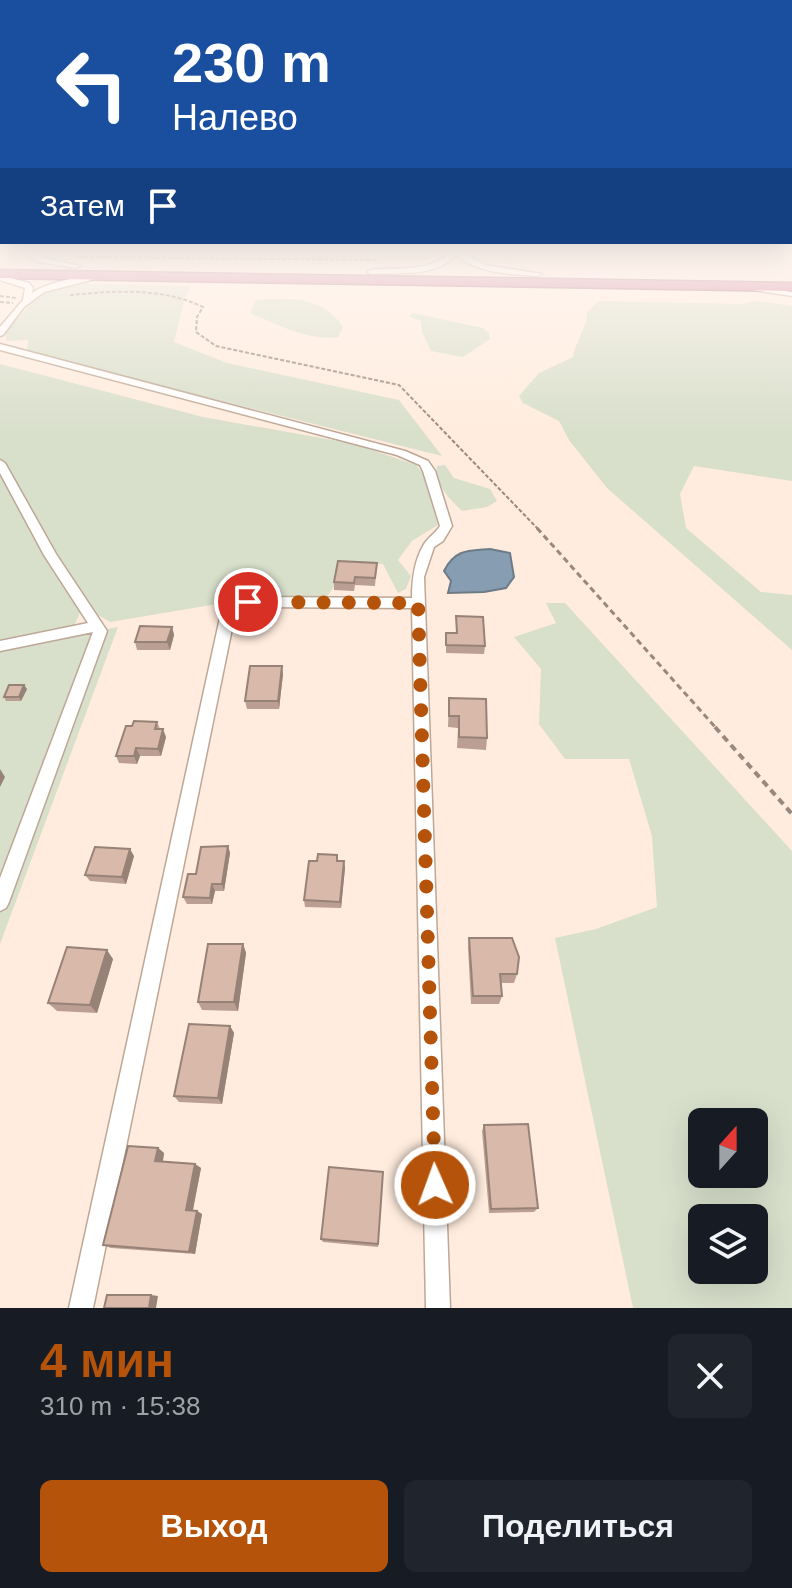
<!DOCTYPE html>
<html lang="ru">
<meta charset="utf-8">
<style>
body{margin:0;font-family:Helvetica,sans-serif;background:#20242c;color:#f1f3f6;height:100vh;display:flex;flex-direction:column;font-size:30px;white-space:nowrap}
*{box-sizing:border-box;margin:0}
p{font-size:26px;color:#9ea1a6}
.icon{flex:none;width:44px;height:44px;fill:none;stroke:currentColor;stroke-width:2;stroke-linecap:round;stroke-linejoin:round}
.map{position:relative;height:1308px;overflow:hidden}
.panel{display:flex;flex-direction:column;background:#171b24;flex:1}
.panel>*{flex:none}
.top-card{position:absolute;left:0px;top:0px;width:792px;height:244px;box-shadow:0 8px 32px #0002;background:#1a4fa0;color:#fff;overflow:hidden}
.needle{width:52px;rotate:21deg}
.tools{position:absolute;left:688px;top:1108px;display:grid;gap:16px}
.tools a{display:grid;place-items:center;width:80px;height:80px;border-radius:12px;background:#171b24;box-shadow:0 8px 32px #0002;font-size:40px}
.pin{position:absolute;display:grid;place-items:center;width:68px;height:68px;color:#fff;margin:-34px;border:4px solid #fff;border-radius:50%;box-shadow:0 2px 8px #0007}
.me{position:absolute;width:88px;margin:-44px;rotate:358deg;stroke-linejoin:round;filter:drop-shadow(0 0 6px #0008)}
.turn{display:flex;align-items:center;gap:28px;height:168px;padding:0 40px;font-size:36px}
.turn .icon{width:104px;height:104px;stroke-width:2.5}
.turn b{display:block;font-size:56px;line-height:68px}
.then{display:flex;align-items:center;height:76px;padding:0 40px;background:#0003;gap:16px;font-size:30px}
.round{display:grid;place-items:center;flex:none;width:84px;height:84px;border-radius:12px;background:#20242c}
.head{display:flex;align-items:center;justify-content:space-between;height:136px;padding:0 40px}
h1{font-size:48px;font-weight:800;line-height:60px;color:#b45309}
.button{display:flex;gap:16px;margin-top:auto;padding:16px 40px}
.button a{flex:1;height:92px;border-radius:12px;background:#b45309;color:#fff;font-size:32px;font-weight:800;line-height:92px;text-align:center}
.button a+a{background:#20242c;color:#f1f3f6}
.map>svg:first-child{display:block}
.green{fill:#d8dfcb;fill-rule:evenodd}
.water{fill:#869db2;stroke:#6d7b87;stroke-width:2}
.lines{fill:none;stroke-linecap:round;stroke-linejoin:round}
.minor-casing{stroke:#bda796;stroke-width:3}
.highway-casing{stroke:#91536a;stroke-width:3}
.path-far2{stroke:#97897f;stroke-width:2;stroke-dasharray:4 2;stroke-linecap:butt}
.path-far1{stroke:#97897f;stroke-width:3;stroke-dasharray:6 4;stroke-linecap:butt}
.path{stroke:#97897f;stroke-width:4;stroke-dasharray:7 5;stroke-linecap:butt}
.minor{fill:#fff;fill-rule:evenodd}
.highway{fill:#c3698f;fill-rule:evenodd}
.wall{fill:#ba9f92}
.shaded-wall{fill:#978277}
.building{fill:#d8b9aa;stroke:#978277;stroke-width:2}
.route{stroke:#b45309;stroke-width:14;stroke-dasharray:0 25.2}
</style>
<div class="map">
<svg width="792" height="1308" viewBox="0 0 792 1308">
<rect width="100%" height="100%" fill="#ffecde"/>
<path class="green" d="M44,249h171l-3,6z
M346,249h83l5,5 -6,5 -52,-2z
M71,283l120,3 -6,11 -11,45 53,21 172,37 43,56 -415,-104 1,-12 -22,1v-9l36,-41z
M256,300c34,-2 67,-4 87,27l-5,10c-30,4 -61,-13 -88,-24z
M599,301l142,3 16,-3 35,5v175l-98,-15 -14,28 6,34 75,64 31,3v55l-185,-162 -38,-48 -10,-19 -36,-18 -4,-7 20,-23 34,-16c2,-14 16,-34 14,-45z
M413,313l70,15 6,5 1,6 -27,18 -32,-6 -9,-19 -1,-11 -12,-5z
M0,364l203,53 152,27 61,21 8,10 14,50 -26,16 -14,19 13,16 -5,13 -8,4 -15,-29 -32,-2 -25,36h-73l-143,24 -27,-16 -9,20 -74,14z
M445,465l9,13 36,11 7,12 -10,6 -25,4c-12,-12 -28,-27 -25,-45z
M546,603h19l227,248v457h-159l-78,-370 41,-9 61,-22 -5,-71 -23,-77h-64l-26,-35 2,-55 -27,-32 42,-14zM702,1122h52v52h-52zM702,1218h52v52h-52z
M118,627l-118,317v-293z"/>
<path class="water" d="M490,549l20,4 4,24 -8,11 -22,4 -36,1 3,-12 -7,-10c11,-22 24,-20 46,-22z"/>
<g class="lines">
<g class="minor-casing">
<path id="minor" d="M20,249h8l16,9 36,8 -4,2 -37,-6z
M450,249h7l28,16 57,9 -4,2c-29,-2 -58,-2 -82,-21 -21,23 -57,17 -85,19l-4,-2 4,-2c27,-3 60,3 80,-19z
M0,275l29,8 4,5 -1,5c20,-13 44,-15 67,-18l4,2 -59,15 -20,15 -21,28 -3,1v-9l23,-27 2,-12 -25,-8z
M755,286l37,6v4l-40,-6 -1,-2z
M0,344l405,107 23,10 7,10 17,55 -9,15 -9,6 -10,30 26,731h-24l-14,-700 -164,-1 -10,2 -3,5 -142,694h-24l152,-695 7,-10 20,-6 164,1c0,-18 2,-36 11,-52 4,-8 12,-12 17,-20l-17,-55 -3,-6 -23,-10 -397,-105z
M0,460l5,3 51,91 51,77 -98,271 -3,6 -6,3v-33l93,-246 -93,19v-10l88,-18 -44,-68 -44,-82z"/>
</g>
<g class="highway-casing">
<path id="highway" d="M0,270l792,13v8l-792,-13z"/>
</g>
<path class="path-far2" d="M78,257l300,3
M70,295c45,-4 91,-8 133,12l-6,10 -1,15 20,14 183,39 140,145
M0,296l16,2
M0,302l13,1"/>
<path class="path-far1" d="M537,528l180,201"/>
<path class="path" d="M715,727l77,87"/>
<use href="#minor" class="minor"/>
<use href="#highway" class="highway"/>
</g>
<path class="wall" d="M377,563l-2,23 -20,-1 -1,6 -20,-1v-8z
M456,616l29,30 -1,8 -38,-1v-20h10z
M172,627l2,8 -4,15h-33l-2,-8z
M283,674l-4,35h-32l-2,-8z
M24,685l3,4 -6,12h-15l-2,-4z
M449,698l38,40 -1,12 -29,-2 1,-20 -10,-1z
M157,722l3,7 6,8 -5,19h-21l-3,8 -18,-1 -3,-7 16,-30z
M228,846l2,7 -6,38h-9l-3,13h-25l-4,-7 13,-23z
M134,856l-8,28 -36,-3 -5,-6z
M338,861l7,7 -4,40 -36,-1 -1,-7z
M469,938l48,36 -3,9h-14l2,13 -3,8h-28l-3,-57z
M243,944l3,9 -8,58 -36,-1 -4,-8z
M113,959l-16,54 -40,-2 -9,-8z
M230,1026l4,7 -12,71 -43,-2 -5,-6z
M484,1125l54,83 -4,4 -45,1 -7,-82z
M158,1148l6,5 -1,8 32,3 6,4 -8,42 9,4 -7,40 -84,-6 -8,-3z
M383,1177l-5,70 -55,-5 -2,-3z"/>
<path class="shaded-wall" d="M172,627l2,8 -4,15 -3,-8z
M282,666l1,8 -4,35 -1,-8z
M24,685l3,4 -6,12 -2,-4z
M163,729l3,8 -5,19 -3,-7z
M136,748l4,8 -3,8 -3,-8z
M0,769l5,8 -5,10z
M228,846l2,7 -6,38 -2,-7z
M130,849l4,7 -8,28 -4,-7z
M344,861l1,7 -4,40 -1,-6z
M212,884l3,7 -3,13 -2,-6z
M243,944l3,9 -8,58 -4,-9z
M107,950l6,9 -16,54 -7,-8z
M230,1026l4,7 -12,71 -4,-6z
M158,1148l6,5 -2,13 -7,-5z
M195,1164l6,4 -9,46 -6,-4z
M197,1211l5,3 -7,40 -6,-2z
M151,1295l7,1 -2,12h-7z"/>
<path class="building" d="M338,561l39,2 -2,15 -20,-1 -1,6 -20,-1z
M456,616l27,1 2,29 -39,-1v-12h11z
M140,626l32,1 -5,15h-32z
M250,666h32l-4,35h-33z
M9,685h15l-5,12h-15z
M449,698l37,1 1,39 -28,-1v-21h-10z
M134,721l23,1 -2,7h8l-5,20 -22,-1 -2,8h-18l10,-30h6z
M228,846l-6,38h-10l-2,14 -27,-1 5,-23h8l5,-27z
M95,847l35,2 -8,28 -37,-2z
M318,854l19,1v6h7l-4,41 -36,-2 5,-39h8z
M469,938h43l7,19 -2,17h-17l2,22h-29z
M208,944h35l-9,58h-36z
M67,947l40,3 -17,55 -42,-2z
M189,1024l41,2 -12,72 -44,-2z
M528,1124l10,84 -47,1 -7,-84z
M128,1146l30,2 -3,13 40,3 -9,46 11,1 -8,41 -86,-7z
M329,1167l54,5 -5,72 -57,-5z
M107,1295h44l-2,13h-45z"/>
<linearGradient id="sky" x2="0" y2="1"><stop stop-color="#81abd2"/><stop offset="0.58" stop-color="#fff6f0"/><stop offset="1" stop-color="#fff6f0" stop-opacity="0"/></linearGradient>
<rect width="792" height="432" fill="url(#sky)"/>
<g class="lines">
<path class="route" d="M248,602l170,1 17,582"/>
</g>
</svg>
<div class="tools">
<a><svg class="needle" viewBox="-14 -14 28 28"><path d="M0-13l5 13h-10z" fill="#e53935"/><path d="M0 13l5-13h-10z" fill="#9ea1a6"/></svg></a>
<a><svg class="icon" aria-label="layers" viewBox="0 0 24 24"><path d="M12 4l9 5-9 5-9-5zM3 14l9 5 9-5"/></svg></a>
</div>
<div class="pin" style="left:248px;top:602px;background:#d93025"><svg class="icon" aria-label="arrive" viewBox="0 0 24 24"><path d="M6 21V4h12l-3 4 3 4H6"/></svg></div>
<svg class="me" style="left:435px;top:1185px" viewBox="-20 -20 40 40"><circle r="17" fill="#b45309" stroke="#fff" stroke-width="3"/><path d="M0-11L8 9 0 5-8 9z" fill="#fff"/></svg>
<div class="top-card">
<div class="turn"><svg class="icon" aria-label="left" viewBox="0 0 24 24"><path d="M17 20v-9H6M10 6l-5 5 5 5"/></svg><div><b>230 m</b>Налево</div></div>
<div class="then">Затем<svg class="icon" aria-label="arrive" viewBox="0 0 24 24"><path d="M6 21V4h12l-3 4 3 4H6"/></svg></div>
</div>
</div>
<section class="panel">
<div class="head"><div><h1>4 мин</h1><p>310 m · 15:38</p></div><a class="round"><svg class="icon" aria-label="close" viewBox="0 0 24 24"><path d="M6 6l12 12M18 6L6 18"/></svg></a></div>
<div class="button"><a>Выход</a><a>Поделиться</a></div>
</section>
